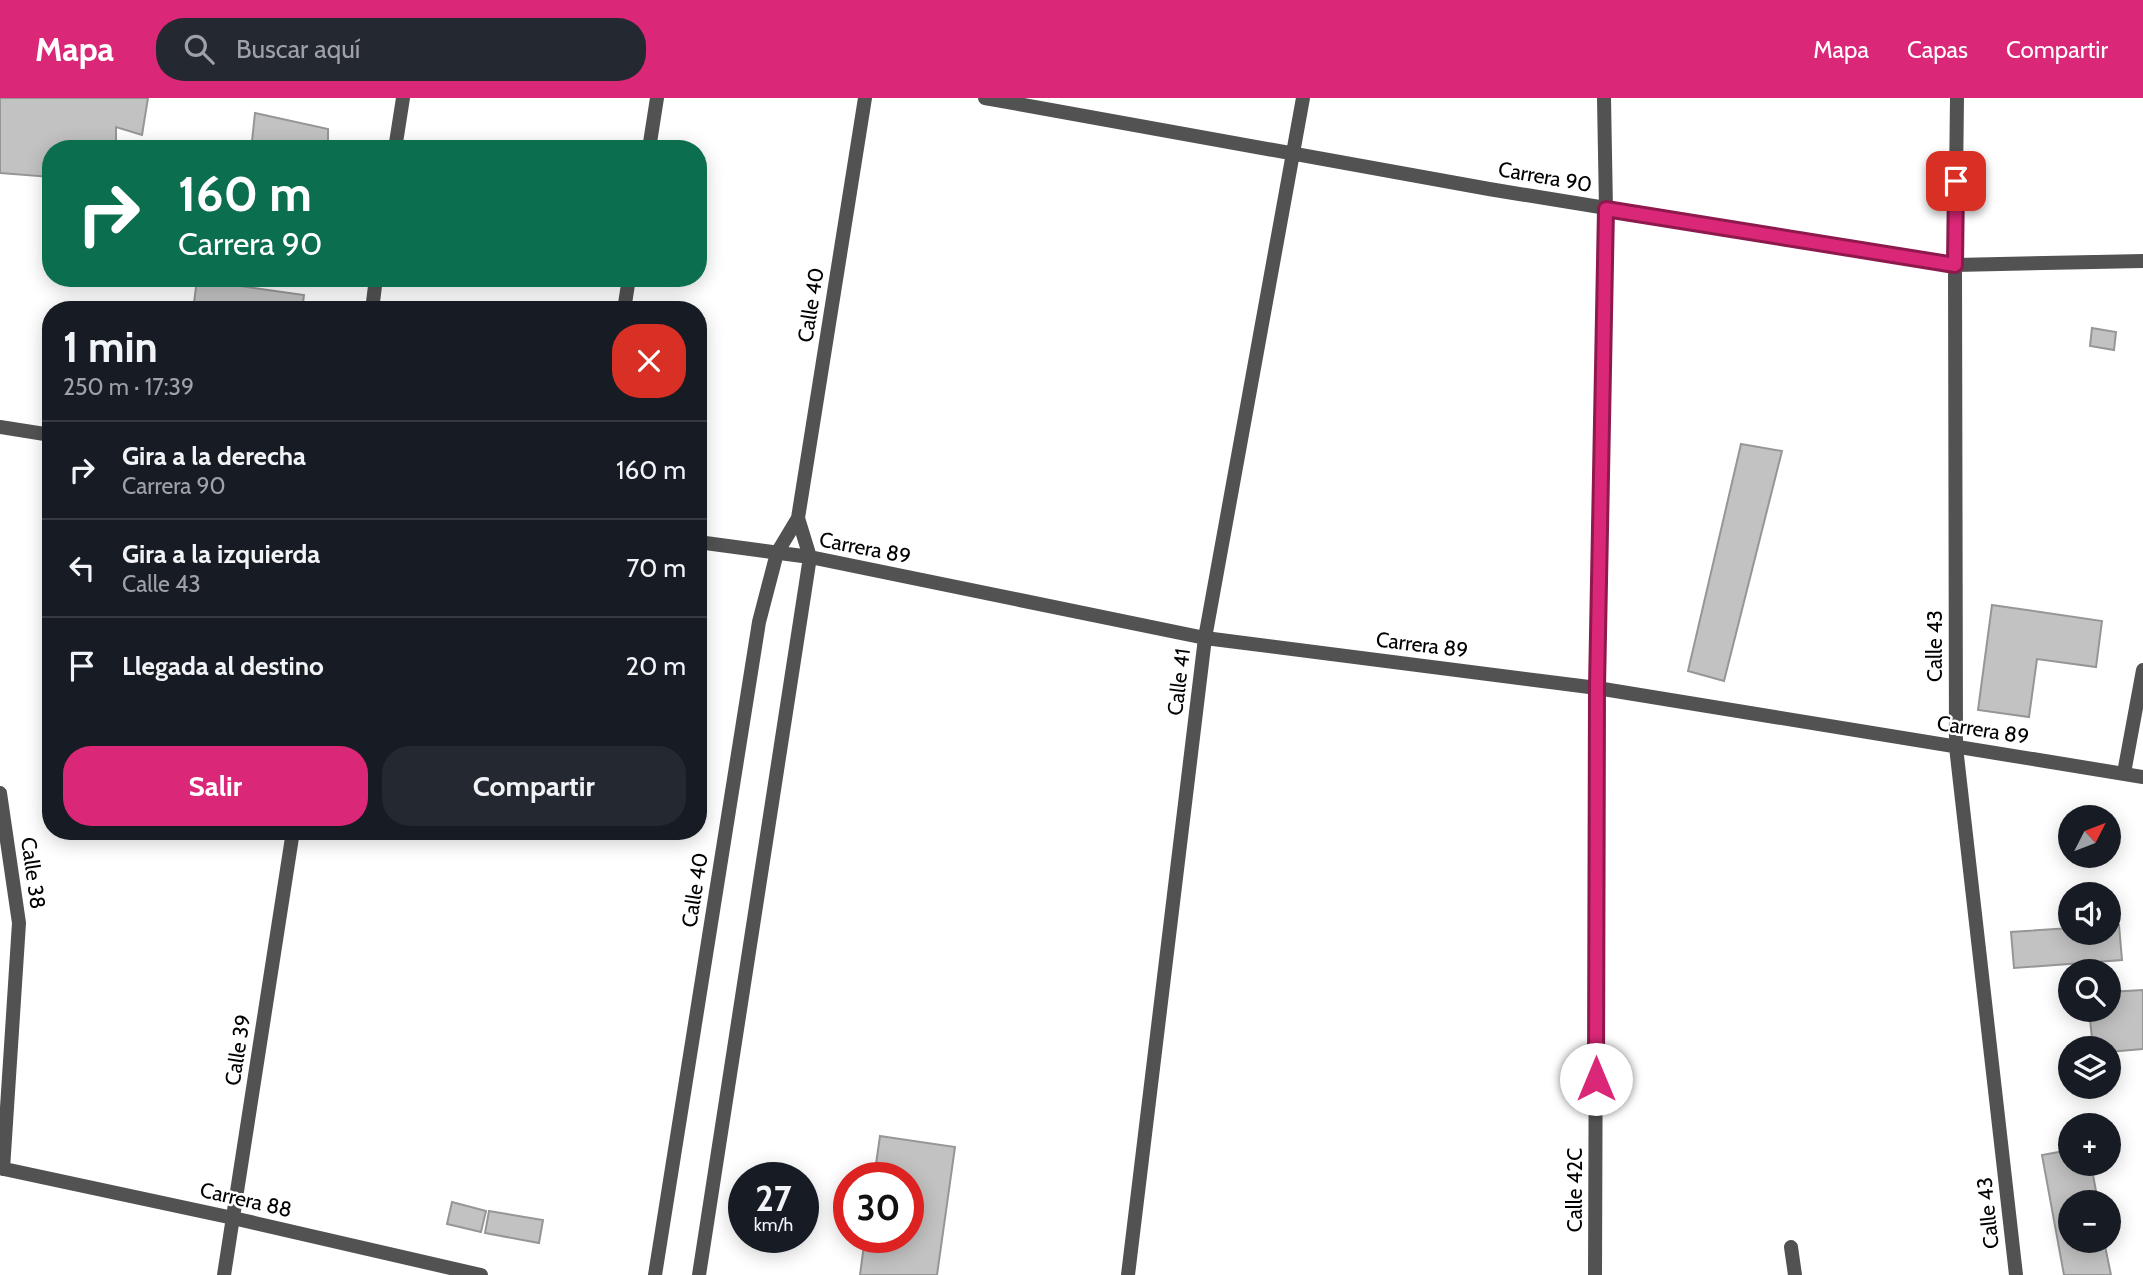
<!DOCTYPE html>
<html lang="es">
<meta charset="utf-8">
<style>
body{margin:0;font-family:Cabin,sans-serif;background:#242831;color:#f1f3f6;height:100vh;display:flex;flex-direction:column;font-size:26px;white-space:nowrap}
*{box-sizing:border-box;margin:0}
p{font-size:23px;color:#9ea1a6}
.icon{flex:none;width:38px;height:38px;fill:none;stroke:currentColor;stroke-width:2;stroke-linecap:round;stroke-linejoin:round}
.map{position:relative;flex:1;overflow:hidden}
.drawer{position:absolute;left:42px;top:203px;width:665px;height:539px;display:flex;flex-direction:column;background:#171b24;border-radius:28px;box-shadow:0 4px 18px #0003}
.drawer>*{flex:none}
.top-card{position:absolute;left:42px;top:42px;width:665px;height:147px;border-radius:28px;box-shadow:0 4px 18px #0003;background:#0b6e4f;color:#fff;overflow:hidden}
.needle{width:46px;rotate:48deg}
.controls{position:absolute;left:2058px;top:707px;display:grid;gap:14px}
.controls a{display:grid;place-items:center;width:63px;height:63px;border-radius:50%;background:#171b24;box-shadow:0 4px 18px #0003;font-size:35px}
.speed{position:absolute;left:728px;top:1064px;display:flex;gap:14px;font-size:35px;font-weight:700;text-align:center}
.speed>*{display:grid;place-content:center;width:91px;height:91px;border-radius:50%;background:#171b24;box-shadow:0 4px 18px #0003;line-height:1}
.speed small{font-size:18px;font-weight:400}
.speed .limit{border:10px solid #d22;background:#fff;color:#111}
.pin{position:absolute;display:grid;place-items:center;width:60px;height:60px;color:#fff;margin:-30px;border-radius:14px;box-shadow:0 4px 10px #0006}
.me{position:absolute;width:77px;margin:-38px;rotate:0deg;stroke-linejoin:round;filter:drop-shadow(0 0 5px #0008)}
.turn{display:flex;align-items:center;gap:24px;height:147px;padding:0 21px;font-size:32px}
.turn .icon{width:91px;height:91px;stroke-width:2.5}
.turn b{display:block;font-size:49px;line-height:60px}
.round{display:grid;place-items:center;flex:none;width:74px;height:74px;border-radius:28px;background:#242831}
.head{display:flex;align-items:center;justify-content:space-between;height:119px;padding:0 21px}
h1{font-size:42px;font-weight:700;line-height:52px}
.button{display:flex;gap:14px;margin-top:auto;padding:14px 21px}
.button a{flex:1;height:80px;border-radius:28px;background:#db2777;color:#fff;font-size:28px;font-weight:700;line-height:80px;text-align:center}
.button a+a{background:#242831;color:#f1f3f6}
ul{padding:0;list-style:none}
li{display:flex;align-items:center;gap:21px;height:98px;padding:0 21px;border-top:2px solid #363941}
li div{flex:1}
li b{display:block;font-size:26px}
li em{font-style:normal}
header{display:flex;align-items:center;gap:42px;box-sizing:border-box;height:98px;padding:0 35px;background:#db2777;color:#fff}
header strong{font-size:33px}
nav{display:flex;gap:38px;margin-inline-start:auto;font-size:24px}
.search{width:490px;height:63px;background:#242831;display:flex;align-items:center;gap:18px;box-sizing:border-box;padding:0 24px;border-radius:28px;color:#9ea1a6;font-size:26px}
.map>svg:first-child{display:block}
.building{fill:#c2c2c2;stroke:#969696;stroke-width:2}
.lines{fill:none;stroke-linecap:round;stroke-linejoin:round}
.service{stroke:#525252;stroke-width:14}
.minor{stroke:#525252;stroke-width:14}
.route-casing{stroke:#8e194d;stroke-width:18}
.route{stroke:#db2777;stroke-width:12}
.labels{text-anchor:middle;stroke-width:5;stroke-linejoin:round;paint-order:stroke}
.street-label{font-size:21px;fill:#000;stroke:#fff}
</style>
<header>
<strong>Mapa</strong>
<div class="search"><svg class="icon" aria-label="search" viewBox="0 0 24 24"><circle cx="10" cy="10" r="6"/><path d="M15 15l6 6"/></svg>Buscar aquí</div>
<nav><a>Mapa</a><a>Capas</a><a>Compartir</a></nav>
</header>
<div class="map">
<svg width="2143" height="1177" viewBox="0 0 2143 1177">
<rect width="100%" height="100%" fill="#fff"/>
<path class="building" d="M0,0h148l-6,37 -26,-8v22h-65v28l-51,-4z
M255,15l73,16v20h-53l-23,-8z
M197,182l107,15 -2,15h-109z
M2092,230l24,4 -2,18 -24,-4z
M1741,346l41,7 -58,230 -36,-10z
M1992,507l110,16 -6,46 -59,-8 -8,58 -51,-7z
M2109,827h10l3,35 -108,8 -3,-36 59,-4v5h39z
M2143,892v59l-34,3v-4h-16l-4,-38h20v-18z
M880,1038l75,11 -18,128h-77l5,-38h43v-59h-34z
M2070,1052v14h21l7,38h-28v39h34l7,34h-47l-22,-120z
M452,1104l34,9 -5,21 -34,-8z
M489,1113l54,9 -4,23 -54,-10z"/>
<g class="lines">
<path class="service" d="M2124,675l19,-103
M1791,1149l4,28"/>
<path class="minor" d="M985,0l504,91 466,76 188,-4
M1957,0l-2,167 1,482 60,528
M395,51l8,-51
M649,51l8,-51
M372,212l4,-32
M624,212l5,-32
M0,329l51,8
M698,444l112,15 395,81 392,50 546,89
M0,695l19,130 -16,246
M0,1070l233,50 248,57
M224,1177l69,-444
M655,1177l104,-653 18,-69 21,-35 67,-420
M699,1177l111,-718 -12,-39
M1128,1177l77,-637 98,-540
M1595,1177l2,-587 9,-479 -2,-111"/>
</g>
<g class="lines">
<g class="route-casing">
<path id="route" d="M1596,981l1,-391 9,-479 349,56 1,-84"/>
</g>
<use href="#route" class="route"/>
</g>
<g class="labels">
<g class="street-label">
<text transform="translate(1545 79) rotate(10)" y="7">Carrera 90</text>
<text transform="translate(811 207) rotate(-81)" y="7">Calle 40</text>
<text transform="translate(865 450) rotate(11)" y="7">Carrera 89</text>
<text transform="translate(1422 547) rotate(7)" y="7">Carrera 89</text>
<text transform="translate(1935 548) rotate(-90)" y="7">Calle 43</text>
<text transform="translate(1179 584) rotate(-83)" y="7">Calle 41</text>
<text transform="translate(1983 632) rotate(9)" y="7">Carrera 89</text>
<text transform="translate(33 775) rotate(82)" y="7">Calle 38</text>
<text transform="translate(695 792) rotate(-81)" y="7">Calle 40</text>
<text transform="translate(238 952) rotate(-81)" y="7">Calle 39</text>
<text transform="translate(1575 1092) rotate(-90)" y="7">Calle 42C</text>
<text transform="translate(246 1102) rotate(13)" y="7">Carrera 88</text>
<text transform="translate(1988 1115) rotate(-96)" y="7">Calle 43</text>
</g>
</g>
</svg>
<div class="controls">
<a><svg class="needle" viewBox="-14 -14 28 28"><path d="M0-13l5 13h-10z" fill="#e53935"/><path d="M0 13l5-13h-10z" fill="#9ea1a6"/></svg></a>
<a><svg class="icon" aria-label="sound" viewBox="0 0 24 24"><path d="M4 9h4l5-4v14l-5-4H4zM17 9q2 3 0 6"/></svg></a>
<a><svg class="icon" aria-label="search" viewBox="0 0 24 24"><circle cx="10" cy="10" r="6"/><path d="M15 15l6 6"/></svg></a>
<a><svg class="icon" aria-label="layers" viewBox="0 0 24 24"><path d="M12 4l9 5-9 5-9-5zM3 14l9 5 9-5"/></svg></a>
<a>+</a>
<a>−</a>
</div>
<div class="speed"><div>27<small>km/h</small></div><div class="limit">30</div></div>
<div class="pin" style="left:1956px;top:83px;background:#d93025"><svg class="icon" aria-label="arrive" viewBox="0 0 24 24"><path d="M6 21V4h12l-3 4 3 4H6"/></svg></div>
<svg class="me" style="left:1596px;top:981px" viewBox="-20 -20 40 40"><circle r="19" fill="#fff"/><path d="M0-13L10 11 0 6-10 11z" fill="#db2777"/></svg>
<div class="top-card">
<div class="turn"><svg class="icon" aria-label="right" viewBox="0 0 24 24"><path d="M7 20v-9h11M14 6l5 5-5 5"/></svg><div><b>160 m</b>Carrera 90</div></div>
</div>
<section class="drawer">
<div class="head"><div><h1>1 min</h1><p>250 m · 17:39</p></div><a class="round" style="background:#d93025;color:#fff"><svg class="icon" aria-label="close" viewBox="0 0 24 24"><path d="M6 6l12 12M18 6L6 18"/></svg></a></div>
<ul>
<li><svg class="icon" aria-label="right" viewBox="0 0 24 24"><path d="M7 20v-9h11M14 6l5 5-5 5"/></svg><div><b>Gira a la derecha</b><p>Carrera 90</p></div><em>160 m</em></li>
<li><svg class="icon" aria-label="left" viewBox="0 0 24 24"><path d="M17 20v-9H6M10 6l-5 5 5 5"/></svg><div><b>Gira a la izquierda</b><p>Calle 43</p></div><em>70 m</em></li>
<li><svg class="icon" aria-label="arrive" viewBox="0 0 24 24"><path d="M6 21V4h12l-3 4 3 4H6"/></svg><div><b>Llegada al destino</b></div><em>20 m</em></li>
</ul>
<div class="button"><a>Salir</a><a>Compartir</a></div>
</section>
</div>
